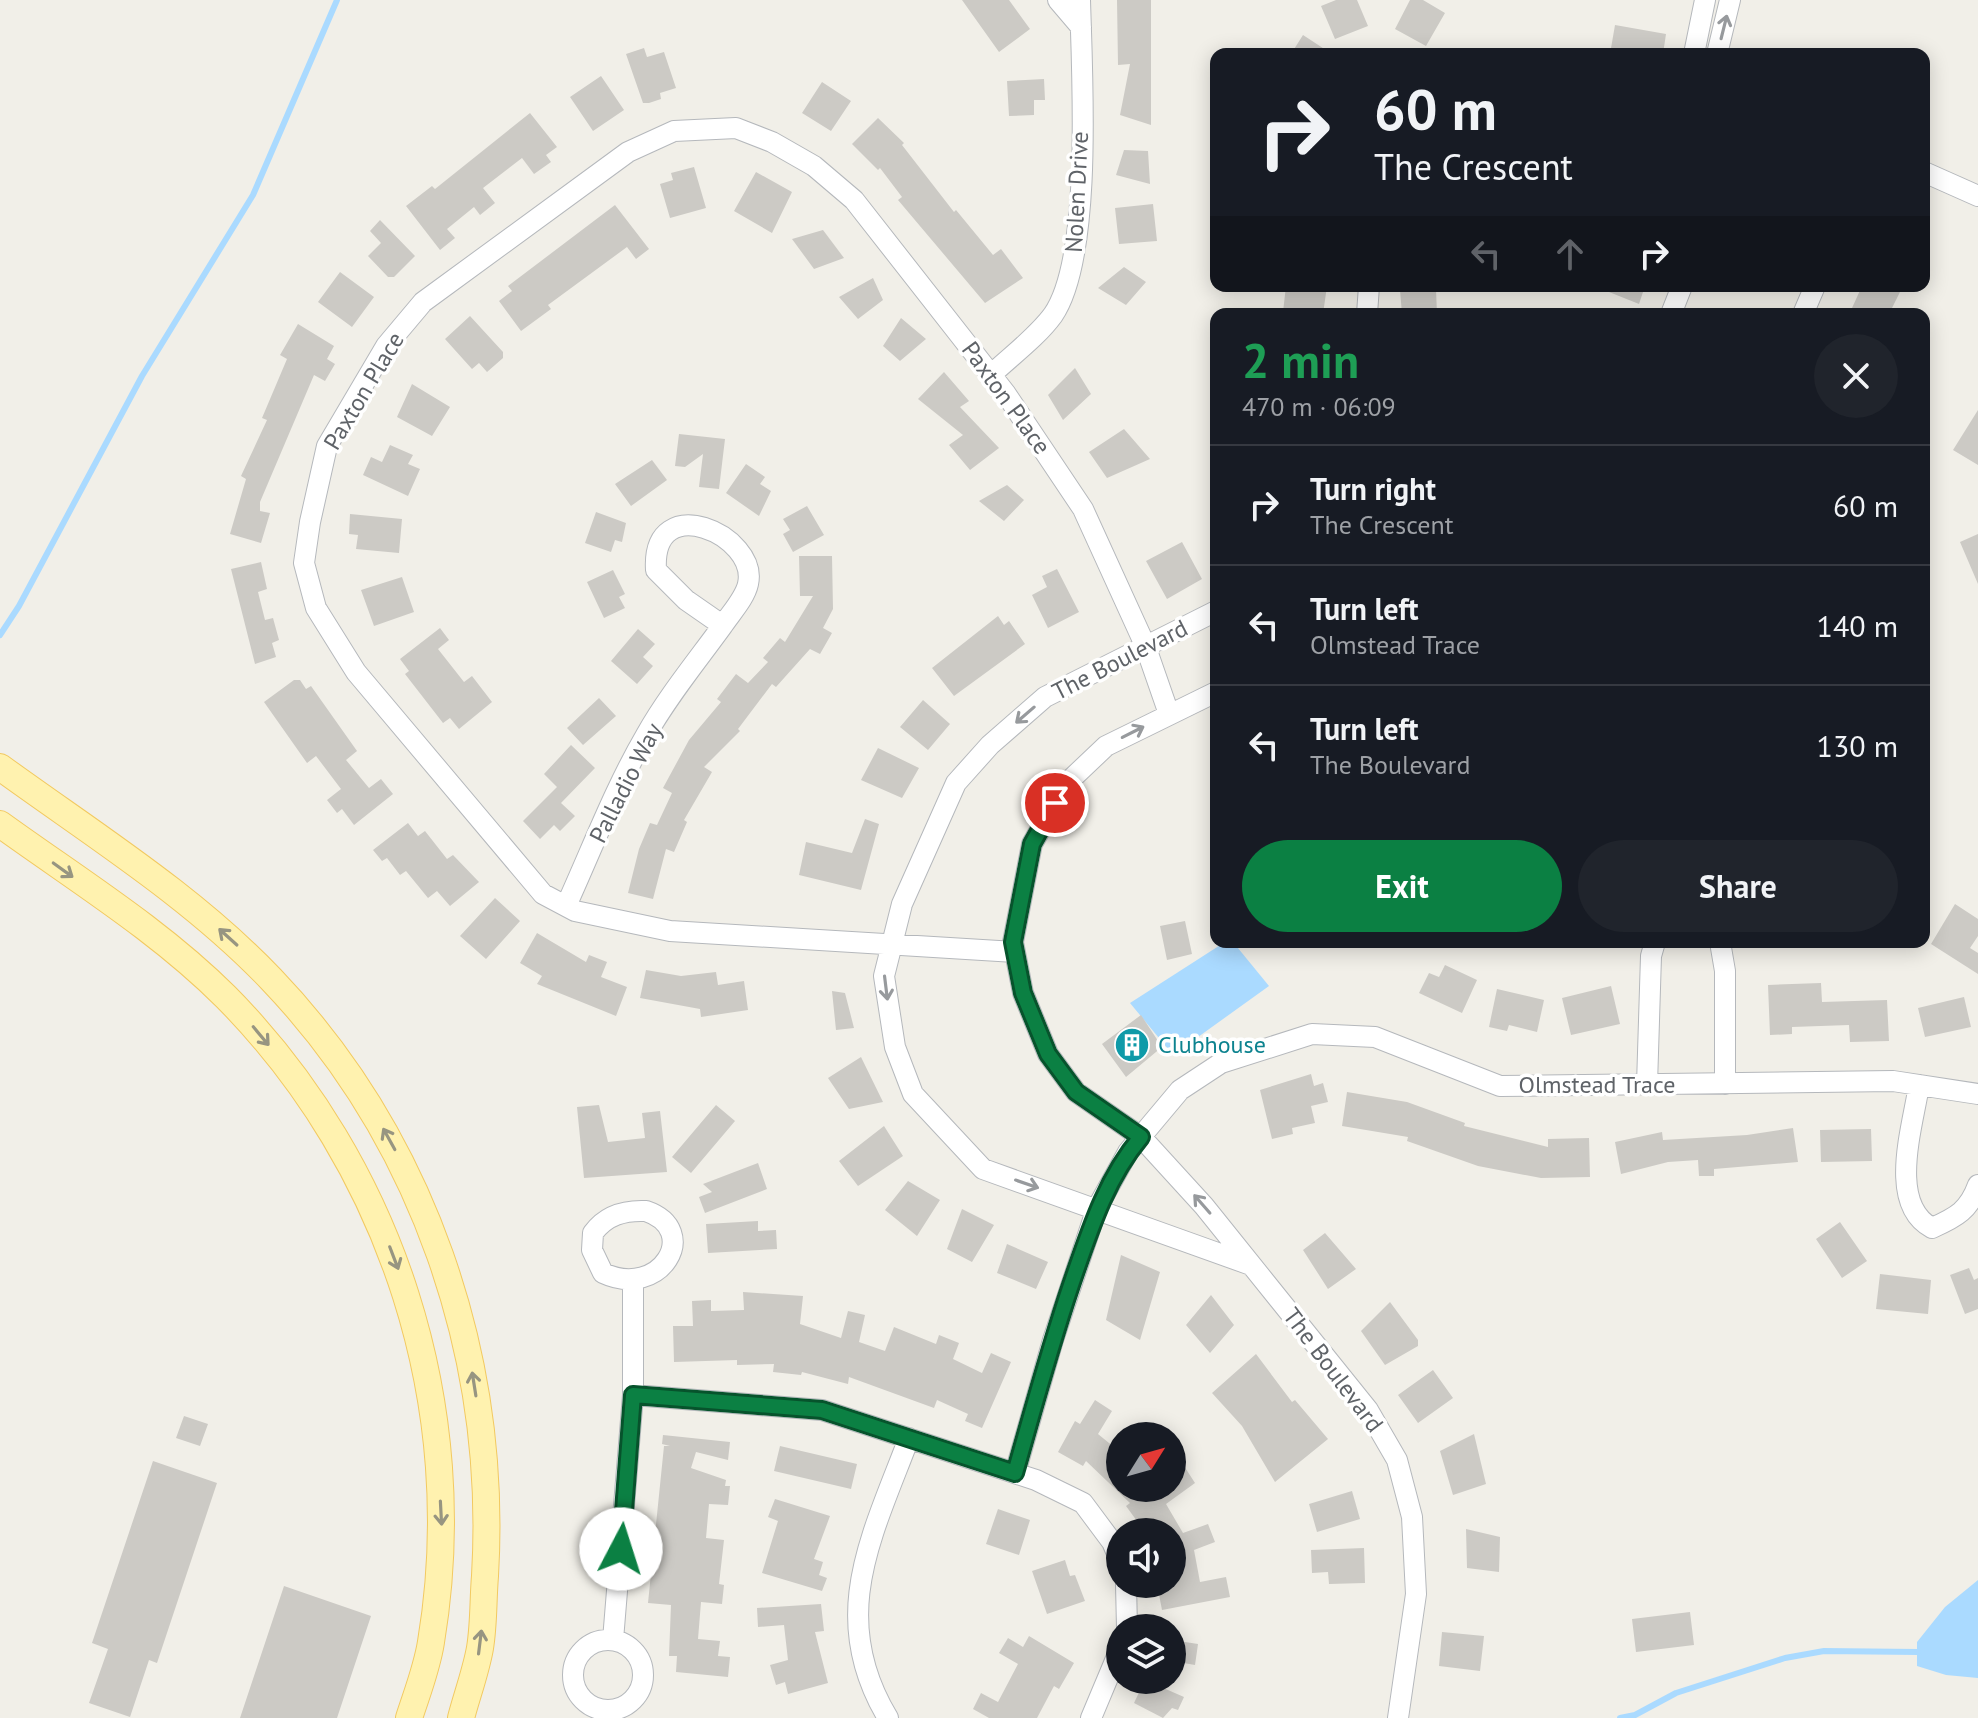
<!DOCTYPE html>
<meta charset="utf-8">
<style>
body{margin:0;font-family:"PT Sans",sans-serif;background:#20242c;color:#f1f3f6;height:100vh;display:flex;flex-direction:column;font-size:30px;white-space:nowrap}
*{box-sizing:border-box;margin:0}
p{font-size:26px;color:#9ea1a6}
.icon{flex:none;width:44px;height:44px;fill:none;stroke:currentColor;stroke-width:2;stroke-linecap:round;stroke-linejoin:round}
.map{position:relative;flex:1;overflow:hidden}
.panel{position:absolute;left:1210px;top:308px;width:720px;height:640px;display:flex;flex-direction:column;background:#171b24;border-radius:16px;box-shadow:0 4px 20px #0003}
.panel>*{flex:none}
.hud{position:absolute;left:1210px;top:48px;width:720px;height:244px;border-radius:16px;box-shadow:0 4px 20px #0003;background:#171b24;color:#f1f3f6;overflow:hidden}
.needle{width:52px;rotate:53deg}
.fabs{position:absolute;left:1106px;top:1422px;display:grid;gap:16px}
.fabs a{display:grid;place-items:center;width:80px;height:80px;border-radius:50%;background:#171b24;box-shadow:0 4px 20px #0003;font-size:40px}
.pin{position:absolute;display:grid;place-items:center;width:68px;height:68px;color:#fff;margin:-34px;border:4px solid #fff;border-radius:50%;box-shadow:0 2px 8px #0007}
.me{position:absolute;width:88px;margin:-44px;rotate:5deg;stroke-linejoin:round;filter:drop-shadow(0 0 6px #0008)}
.turn{display:flex;align-items:center;gap:28px;height:168px;padding:0 32px;font-size:36px}
.turn .icon{width:104px;height:104px;stroke-width:2.5}
.turn b{display:block;font-size:56px;line-height:68px}
.lanes{display:flex;align-items:center;height:76px;padding:0 32px;background:#0003;justify-content:center;gap:40px;direction:ltr}
.lanes .off{opacity:.35}
.round{display:grid;place-items:center;flex:none;width:84px;height:84px;border-radius:42px;background:#20242c}
.headline{display:flex;align-items:center;justify-content:space-between;height:136px;padding:0 32px}
h1{font-size:48px;font-weight:700;line-height:60px;color:#1e9e55}
.cta{display:flex;gap:16px;margin-top:auto;padding:16px 32px}
.cta a{flex:1;height:92px;border-radius:48px;background:#0b8043;color:#fff;font-size:32px;font-weight:700;line-height:92px;text-align:center}
.cta a+a{background:#20242c;color:#f1f3f6}
ul{padding:0;list-style:none}
li{display:flex;align-items:center;gap:24px;height:120px;padding:0 32px;border-top:2px solid #363941}
li div{flex:1}
li b{display:block;font-size:30px}
li em{font-style:normal}
.map>svg:first-child{display:block}
.water{fill:#aadaff}
.lines{fill:none;stroke-linecap:round;stroke-linejoin:round}
.stream{stroke:#aadaff;stroke-width:6}
.building{fill:#cccac5}
.minor-casing{stroke:#b5b8bc;stroke-width:22}
.major-casing{stroke:#f2c960;stroke-width:28}
.minor{stroke:#fff;stroke-width:20}
.major{stroke:#fff2af;stroke-width:26}
.oneway{stroke:#979a9d}
.oneway2{stroke:#979581}
.route-casing{stroke:#07532c;stroke-width:20}
.route{stroke:#0b8043;stroke-width:14}
.labels{text-anchor:middle;stroke-width:7;stroke-linejoin:round;paint-order:stroke}
.street-label{font-size:24px;fill:#5f6368;stroke:#fff}
.culture-label{font-size:24px;fill:#0d838f;stroke:#fff;text-anchor:start}
</style>
<div class="map">
<svg width="1978" height="1718" viewBox="0 0 1978 1718">
<rect width="100%" height="100%" fill="#f1efe8"/>
<path class="water" d="M1225,942h8l36,44 -96,69 -43,-52z
M1978,1580v98l-32,-3 -29,-9v-24l28,-35z"/>
<g class="lines">
<path class="stream" d="M0,635l19,-29 123,-230 111,-181 84,-195
M1620,1718l15,-3 41,-22 109,-35 39,-7 94,1"/>
</g>
<path class="building" d="M962,0h47l21,29 -31,23z
M1117,0h34v125l-31,-10 10,-51 -12,1z
M1336,0h21l11,26 -33,13 -14,-33z
M1410,0h13l22,13 -19,33 -31,-17z
M1615,25l51,9 -3,20h-53z
M1303,35l29,19h-41z
M644,48l3,9 17,-5 12,36 -16,5 1,6 -12,4h-6l-17,-49z
M601,76l23,34 -31,21 -23,-34z
M1044,79l1,21h-11v15l-25,1 -2,-35z
M822,82l29,19 -20,30 -29,-18z
M530,113l27,34 -11,8 5,7 -17,12 -12,-16 -39,30 12,15 -15,12 -6,-8 -27,22 8,9 -15,12 -34,-44 26,-20 3,3z
M878,118l26,25 -2,2 52,67 2,-2 37,45 8,-6 22,29 -38,25 -87,-103 4,-3 -22,-29 -2,2 -26,-26z
M1124,150l24,1 2,33 -34,-9z
M694,167l12,41 -36,10 -10,-34 13,-4 -2,-7z
M756,172l36,20 -20,41 -38,-22z
M1153,204l4,37 -38,3 -4,-36z
M615,205l34,44 -13,10 -9,-12 -79,58 3,4 -30,22 -22,-30 13,-10 -4,-5z
M380,220l35,36 -21,21h-6l-20,-21 13,-13 -11,-12z
M823,230l21,28 -30,11 -22,-30z
M1124,267l22,15 -20,23 -28,-17z
M340,272l34,25 -22,30 -34,-25z
M873,278l10,22 -25,19 -19,-22z
M1286,286h41l-4,28 -40,-2z
M1594,286h51l-6,18z
M1862,286h41l-14,28h-26l-11,-6z
M1436,289l1,25h-35l-2,-24z
M470,316l33,36v6l-16,14 -8,-9 -7,6 -27,-30z
M901,318l25,21 -26,22 -17,-15z
M298,324l36,22 -7,13 8,5 -10,17 -11,-6 -54,127v9l10,2 -9,30 -31,-9 16,-55 -5,-3 26,-56 -5,-2 25,-59 -7,-4z
M1075,368l16,26 -28,26 -15,-25z
M944,372l25,29 -9,6 39,41 -29,22 -21,-25 14,-10 -45,-36z
M412,384l38,23 -18,29 -35,-19z
M1978,410v55l-25,-15z
M1124,429l26,30 -43,19 -18,-26z
M679,434l46,5 -6,50 -20,-2 4,-33 -18,13 -10,-1z
M390,445l23,10 -5,9 12,5 -12,27 -45,-21 8,-18 11,5z
M652,460l15,20 -36,26 -16,-22z
M746,464l19,13 -5,7 11,7 -12,25 -33,-23z
M1007,485l17,15 -20,21 -25,-20z
M807,506l17,29 -31,17 -10,-18 7,-4 -7,-11z
M596,512l30,11 -4,19 -7,-2 -4,12 -26,-9z
M350,514l52,5 -3,34 -43,-4 2,-14 -9,-1z
M1978,534v50l-18,-42z
M1182,542l20,37 -35,20 -21,-38z
M799,556h33l1,53 -10,19 9,5 -12,21 -10,-5 -34,38 -4,-3 -34,45 2,2 -36,36 8,5 -28,48 3,2 -13,30 -8,-3 -13,50 -25,-6 11,-44 11,-26 7,2 15,-32 -9,-5 26,-48 32,-38 -4,-3 19,-25 12,9 20,-21 -5,-4 17,-20 5,4 28,-46h-13z
M261,562l6,27 -9,3 7,28 8,-2 6,22 -7,3 4,14 -21,7 -24,-95z
M1057,569l22,43 -31,16 -16,-33 15,-8 -5,-11z
M613,570l12,24 -6,3 6,11 -21,10 -17,-36z
M402,577l12,35 -40,14 -13,-36z
M998,616l6,9 5,-4 16,23 -71,52 -22,-28z
M440,628l9,12 -11,9 26,33 8,-6 20,26 -33,27 -9,-11 -7,5 -38,-49 4,-3 -9,-12z
M638,629l17,15 -12,13 10,9 -16,18 -26,-23z
M294,680h6l6,9 5,-3 46,65 -11,9 23,28 12,-9 12,15 -39,31 -12,-16 -5,4 -10,-13 14,-11 -25,-33 -9,7 -43,-61z
M599,698l17,18 -33,29 -16,-17z
M923,700l27,24 -22,26 -28,-23z
M571,745l24,23 -34,35 14,13 -15,15 -6,-6 -14,14 -17,-18 34,-34 -13,-13z
M878,748l41,20 -17,30 -41,-18z
M865,819l14,5 -18,66 -62,-15 7,-33 46,11z
M408,823l10,13 7,-5 22,28 6,-4 26,27 -29,24 -13,-15 -9,7 -22,-27 -6,4 -13,-17 -5,3 -9,-11z
M495,898l25,23 -34,38 -26,-23z
M1955,904l23,15v17l-8,12 8,5v21l-47,-30z
M1185,921l7,33 -25,6 -7,-34z
M537,933l49,29 3,-7 18,7 -6,15 26,10 -11,29 -79,-32 5,-8 -22,-13z
M1445,965l32,15 -15,33 -43,-20 10,-20 10,4z
M646,970l35,6 35,-4 2,13 26,-4 4,29 -47,7 -1,-8 -60,-11z
M1821,983l1,19 65,-2 2,41 -39,1 -1,-17 -57,2v7l-22,1 -2,-50z
M1611,986l9,38 -49,11 -9,-37z
M1497,989l47,11 -7,32 -28,-7 -2,6 -18,-4z
M832,991l13,2 9,35 -18,2z
M1964,997l7,30 -46,10 -7,-29z
M1141,1015l21,32 -36,30 -24,-33z
M861,1057l22,45 -34,7 -21,-31z
M1311,1074l3,12 9,-3 5,19 -17,4 4,17 -23,5 1,6 -21,5 -12,-49z
M1347,1092l60,10 58,21 -1,3 84,21v-8l41,-1 1,39 -49,1 -63,-12 -71,-25 1,-4 -66,-11z
M599,1105l9,37 37,-4 -3,-25 18,-2 7,61 -83,6 -7,-71z
M716,1105l19,16 -44,52 -19,-16z
M884,1126l19,30 -45,30 -19,-25z
M1793,1128l5,34 -84,7v7h-15l-1,-16 -30,2 -47,12 -6,-32 47,-10 1,8 84,-5z
M1871,1129l1,32 -51,1 -1,-32z
M758,1163l9,26 -62,24 -6,-16 13,-5 -9,-8z
M908,1181l32,19 -23,36 -32,-26z
M962,1209l32,16 -22,37 -25,-13z
M758,1221v10l18,-1 1,19 -69,4 -2,-29z
M1840,1222l27,39 -25,17 -26,-39z
M1325,1233l31,36 -28,20 -25,-39z
M1007,1244l41,18 -12,27 -39,-16z
M1121,1255l39,17 -20,68 -34,-20z
M1969,1268l5,12 4,-2v31l-13,5 -15,-39z
M1880,1274l51,6 -3,34 -52,-5z
M743,1292l60,4 -3,28 41,14 7,-27 17,4 -6,27 26,9 9,-24 42,17 3,-9 20,8 -6,16 29,14 9,-20 20,9 -29,66 -17,-7 3,-7 -31,-14 -3,8 -85,-31 -1,7 -46,-12 -1,3 -28,-3 1,-8 -37,1v-5l-63,2 -1,-36h20l-1,-25 19,-1v11l33,-1z
M1211,1295l23,30 -24,28 -24,-28z
M1390,1302l28,38v6l-33,19 -24,-34z
M1256,1354l36,48 3,-2 33,39 -53,43 -33,-56 -30,-33z
M1433,1370l20,28 -35,25 -20,-28z
M1095,1400l17,11 -14,23 22,18v36h52v-13l12,-9 11,17 -29,21 17,29 25,-9 7,18 -21,8 6,32 26,-5 4,20 -68,13 -5,-26h15v-52h-27l-19,-26 4,-3 -44,-42 -3,5 -25,-14 17,-31 5,3z
M184,1416l24,8 -8,22 -24,-8z
M1474,1434l12,50 -33,11 -13,-44z
M663,1435l67,7 -2,18 -32,-8 -5,16 35,12 -1,6h5l-2,19 -19,-1 -3,34 18,2 -5,44 5,1 -2,19 -21,-2 -3,37 22,2 -2,15 12,1 -2,20 -52,-5 1,-16h-8l2,-51 -23,-2 16,-157h6l-8,-2z
M780,1446l77,18 -6,25 -77,-18z
M153,1461l64,22 -60,180 -8,-3 -19,57 -41,-14 19,-54 -16,-6z
M1352,1491l8,28 -43,13 -8,-28z
M775,1499l55,17 -16,43 9,3 -4,13 8,3 -5,13 -60,-18 16,-52 -10,-4z
M998,1509l32,11 -11,35 -33,-11z
M1466,1529l34,8 -1,35 -32,-4z
M1364,1548l1,35 -36,1 -1,-12 -16,1 -1,-23z
M1065,1560l5,16 5,-1 10,26 -38,13 -15,-43z
M284,1586l87,30 -34,102h-97z
M821,1604l3,27 -9,1 13,51 -40,11 -3,-12 -9,3 -6,-20 18,-5 -4,-35 -26,2 -1,-19z
M1690,1612l4,33 -58,7 -4,-33z
M1442,1632l42,4 -4,35 -41,-5z
M1029,1636l45,27 -15,26 -5,-3 -17,32h-48l-16,-9 8,-16 17,9 20,-38 -19,-11 9,-15 15,9z
M1172,1640l26,4 -3,21 -23,-4z
M1145,1680l39,17 -6,13 -6,-2 -9,10 -29,-15z"/>
<g class="lines">
<g class="minor-casing">
<path id="minor" d="M1058,0l23,27
M1694,54l11,-54
M1717,54l13,-54
M1924,172l54,24
M1367,314l2,-28
M1671,314l11,-28
M1803,314l12,-28
M991,375c20,-19 46,-38 62,-60 40,-58 29,-241 27,-315
M1216,611l-171,86 -55,48 -34,38 -54,121 -18,72 11,71 18,47 70,75 268,96
M1216,692l-110,54 -39,37 -35,61 -19,98 10,51 25,61 28,38 65,45 63,69 164,204 29,50 15,57 4,77 -18,124
M566,906c26,-57 49,-118 80,-171 22,-39 51,-74 77,-110 8,-12 22,-27 25,-41 11,-49 -97,-96 -92,-14l30,30 36,25
M1720,942l5,29v113
M1015,952l-345,-21 -95,-20 -32,-17 -187,-222 -40,-64 -12,-45 6,-41 17,-76 59,-100 37,-44 205,-150 46,-21 62,-3 36,14 42,24 40,34 152,194 77,115 62,136 24,69
M1647,1085l4,-129 4,-14
M1919,1085c-6,41 -32,119 13,143 25,-11 37,-18 46,-43
M646,1211c56,19 15,89 -43,62l-11,-23 1,-17c13,-18 31,-23 53,-22z
M633,1395l189,15 214,70 47,23 29,39 8,18
M1015,1473l38,-133 44,-132 31,-56 52,-62 41,-27 91,-29 63,3 125,49 393,-5 85,13
M1126,1584l1,44
M573 1675a35 35 0 1 1 70 0a35 35 0 1 1-70 0Z
M613,1640l20,-245v-115
M888,1718c-61,-101 -16,-182 21,-280
M1091,1718l29,-69"/>
</g>
<g class="major-casing">
<path id="major" d="M0,767c92,67 192,129 271,212 152,159 227,377 214,597 -2,23 -1,48 -5,72 -4,23 -13,47 -19,70
M0,824c76,55 159,106 226,173 167,169 244,411 205,645 -4,26 -14,51 -22,76"/>
</g>
<use href="#minor" class="minor"/>
<use href="#major" class="major"/>
</g>
<defs><path id="oneway-shaft" d="M-6 0H5M1.5-3L5.5 0L1.5 3" fill="none" stroke-width="1.6" stroke-linecap="round" stroke-linejoin="round" transform="scale(2)"/></defs>
<g class="oneway">
<use href="#oneway-shaft" transform="translate(1724 27) rotate(-76)"/>
<use href="#oneway-shaft" transform="translate(1025 715) rotate(139)"/>
<use href="#oneway-shaft" transform="translate(1133 732) rotate(-27)"/>
<use href="#oneway-shaft" transform="translate(886 988) rotate(83)"/>
<use href="#oneway-shaft" transform="translate(1027 1184) rotate(19)"/>
<use href="#oneway-shaft" transform="translate(1202 1204) rotate(-131)"/>
</g>
<g class="oneway2">
<use href="#oneway-shaft" transform="translate(63 870) rotate(36)"/>
<use href="#oneway-shaft" transform="translate(228 937) rotate(-138)"/>
<use href="#oneway-shaft" transform="translate(261 1036) rotate(50)"/>
<use href="#oneway-shaft" transform="translate(389 1139) rotate(-119)"/>
<use href="#oneway-shaft" transform="translate(394 1258) rotate(69)"/>
<use href="#oneway-shaft" transform="translate(474 1384) rotate(-99)"/>
<use href="#oneway-shaft" transform="translate(441 1513) rotate(87)"/>
<use href="#oneway-shaft" transform="translate(480 1642) rotate(-83)"/>
</g>
<g class="lines">
<g class="route-casing">
<path id="route" d="M621,1549l12,-154 189,15 193,63c18,-63 35,-126 56,-188 18,-52 34,-105 70,-148l-65,-45 -28,-38 -25,-61 -10,-51 19,-98 23,-41"/>
</g>
<use href="#route" class="route"/>
</g>
<defs>
<g id="building-disc" transform="scale(1.8)"><circle r="9.5" fill="#0f9aa8" stroke="#fff"/><path d="M-4-6H4V6H1V3H-1V6H-4ZM-2.5-4.3h1.7v1.8h-1.7ZM.8-4.3h1.7v1.8H.8ZM-2.5-1h1.7V.8h-1.7ZM.8-1h1.7V.8H.8Z" fill="#fff"/></g>
</defs>
<g fill-rule="evenodd">
<use href="#building-disc" x="1132" y="1045"/>
</g>
<g class="labels">
<g class="street-label">
<text transform="translate(1077 192) rotate(-87)" y="8">Nolen Drive</text>
<text transform="translate(364 391) rotate(-59)" y="8">Paxton Place</text>
<text transform="translate(1006 398) rotate(54)" y="8">Paxton Place</text>
<text transform="translate(1120 660) rotate(-27)" y="8">The Boulevard</text>
<text transform="translate(626 783) rotate(-63)" y="8">Palladio Way</text>
<text x="1597" y="1093">Olmstead Trace</text>
<text transform="translate(1333 1370) rotate(53)" y="8">The Boulevard</text>
</g>
<g class="culture-label">
<text x="1158" y="1053">Clubhouse</text>
</g>
</g>
</svg>
<div class="fabs">
<a><svg class="needle" viewBox="-14 -14 28 28"><path d="M0-13l5 13h-10z" fill="#e53935"/><path d="M0 13l5-13h-10z" fill="#9ea1a6"/></svg></a>
<a><svg class="icon" aria-label="sound" viewBox="0 0 24 24"><path d="M4 9h4l5-4v14l-5-4H4zM17 9q2 3 0 6"/></svg></a>
<a><svg class="icon" aria-label="layers" viewBox="0 0 24 24"><path d="M12 4l9 5-9 5-9-5zM3 14l9 5 9-5"/></svg></a>
</div>
<div class="pin" style="left:1055px;top:803px;background:#d93025"><svg class="icon" aria-label="arrive" viewBox="0 0 24 24"><path d="M6 21V4h12l-3 4 3 4H6"/></svg></div>
<svg class="me" style="left:621px;top:1549px" viewBox="-20 -20 40 40"><circle r="19" fill="#fff"/><path d="M0-13L10 11 0 6-10 11z" fill="#0b8043"/></svg>
<div class="hud">
<div class="turn"><svg class="icon" aria-label="right" viewBox="0 0 24 24"><path d="M7 20v-9h11M14 6l5 5-5 5"/></svg><div><b>60 m</b>The Crescent</div></div>
<div class="lanes"><svg class="icon off" aria-label="left" viewBox="0 0 24 24"><path d="M17 20v-9H6M10 6l-5 5 5 5"/></svg><svg class="icon off" aria-label="ahead" viewBox="0 0 24 24"><path d="M12 20V5M6 11l6-6 6 6"/></svg><svg class="icon" aria-label="right" viewBox="0 0 24 24"><path d="M7 20v-9h11M14 6l5 5-5 5"/></svg></div>
</div>
<section class="panel">
<div class="headline"><div><h1>2 min</h1><p>470 m · 06:09</p></div><a class="round"><svg class="icon" aria-label="close" viewBox="0 0 24 24"><path d="M6 6l12 12M18 6L6 18"/></svg></a></div>
<ul>
<li><svg class="icon" aria-label="right" viewBox="0 0 24 24"><path d="M7 20v-9h11M14 6l5 5-5 5"/></svg><div><b>Turn right</b><p>The Crescent</p></div><em>60 m</em></li>
<li><svg class="icon" aria-label="left" viewBox="0 0 24 24"><path d="M17 20v-9H6M10 6l-5 5 5 5"/></svg><div><b>Turn left</b><p>Olmstead Trace</p></div><em>140 m</em></li>
<li><svg class="icon" aria-label="left" viewBox="0 0 24 24"><path d="M17 20v-9H6M10 6l-5 5 5 5"/></svg><div><b>Turn left</b><p>The Boulevard</p></div><em>130 m</em></li>
</ul>
<div class="cta"><a>Exit</a><a>Share</a></div>
</section>
</div>
